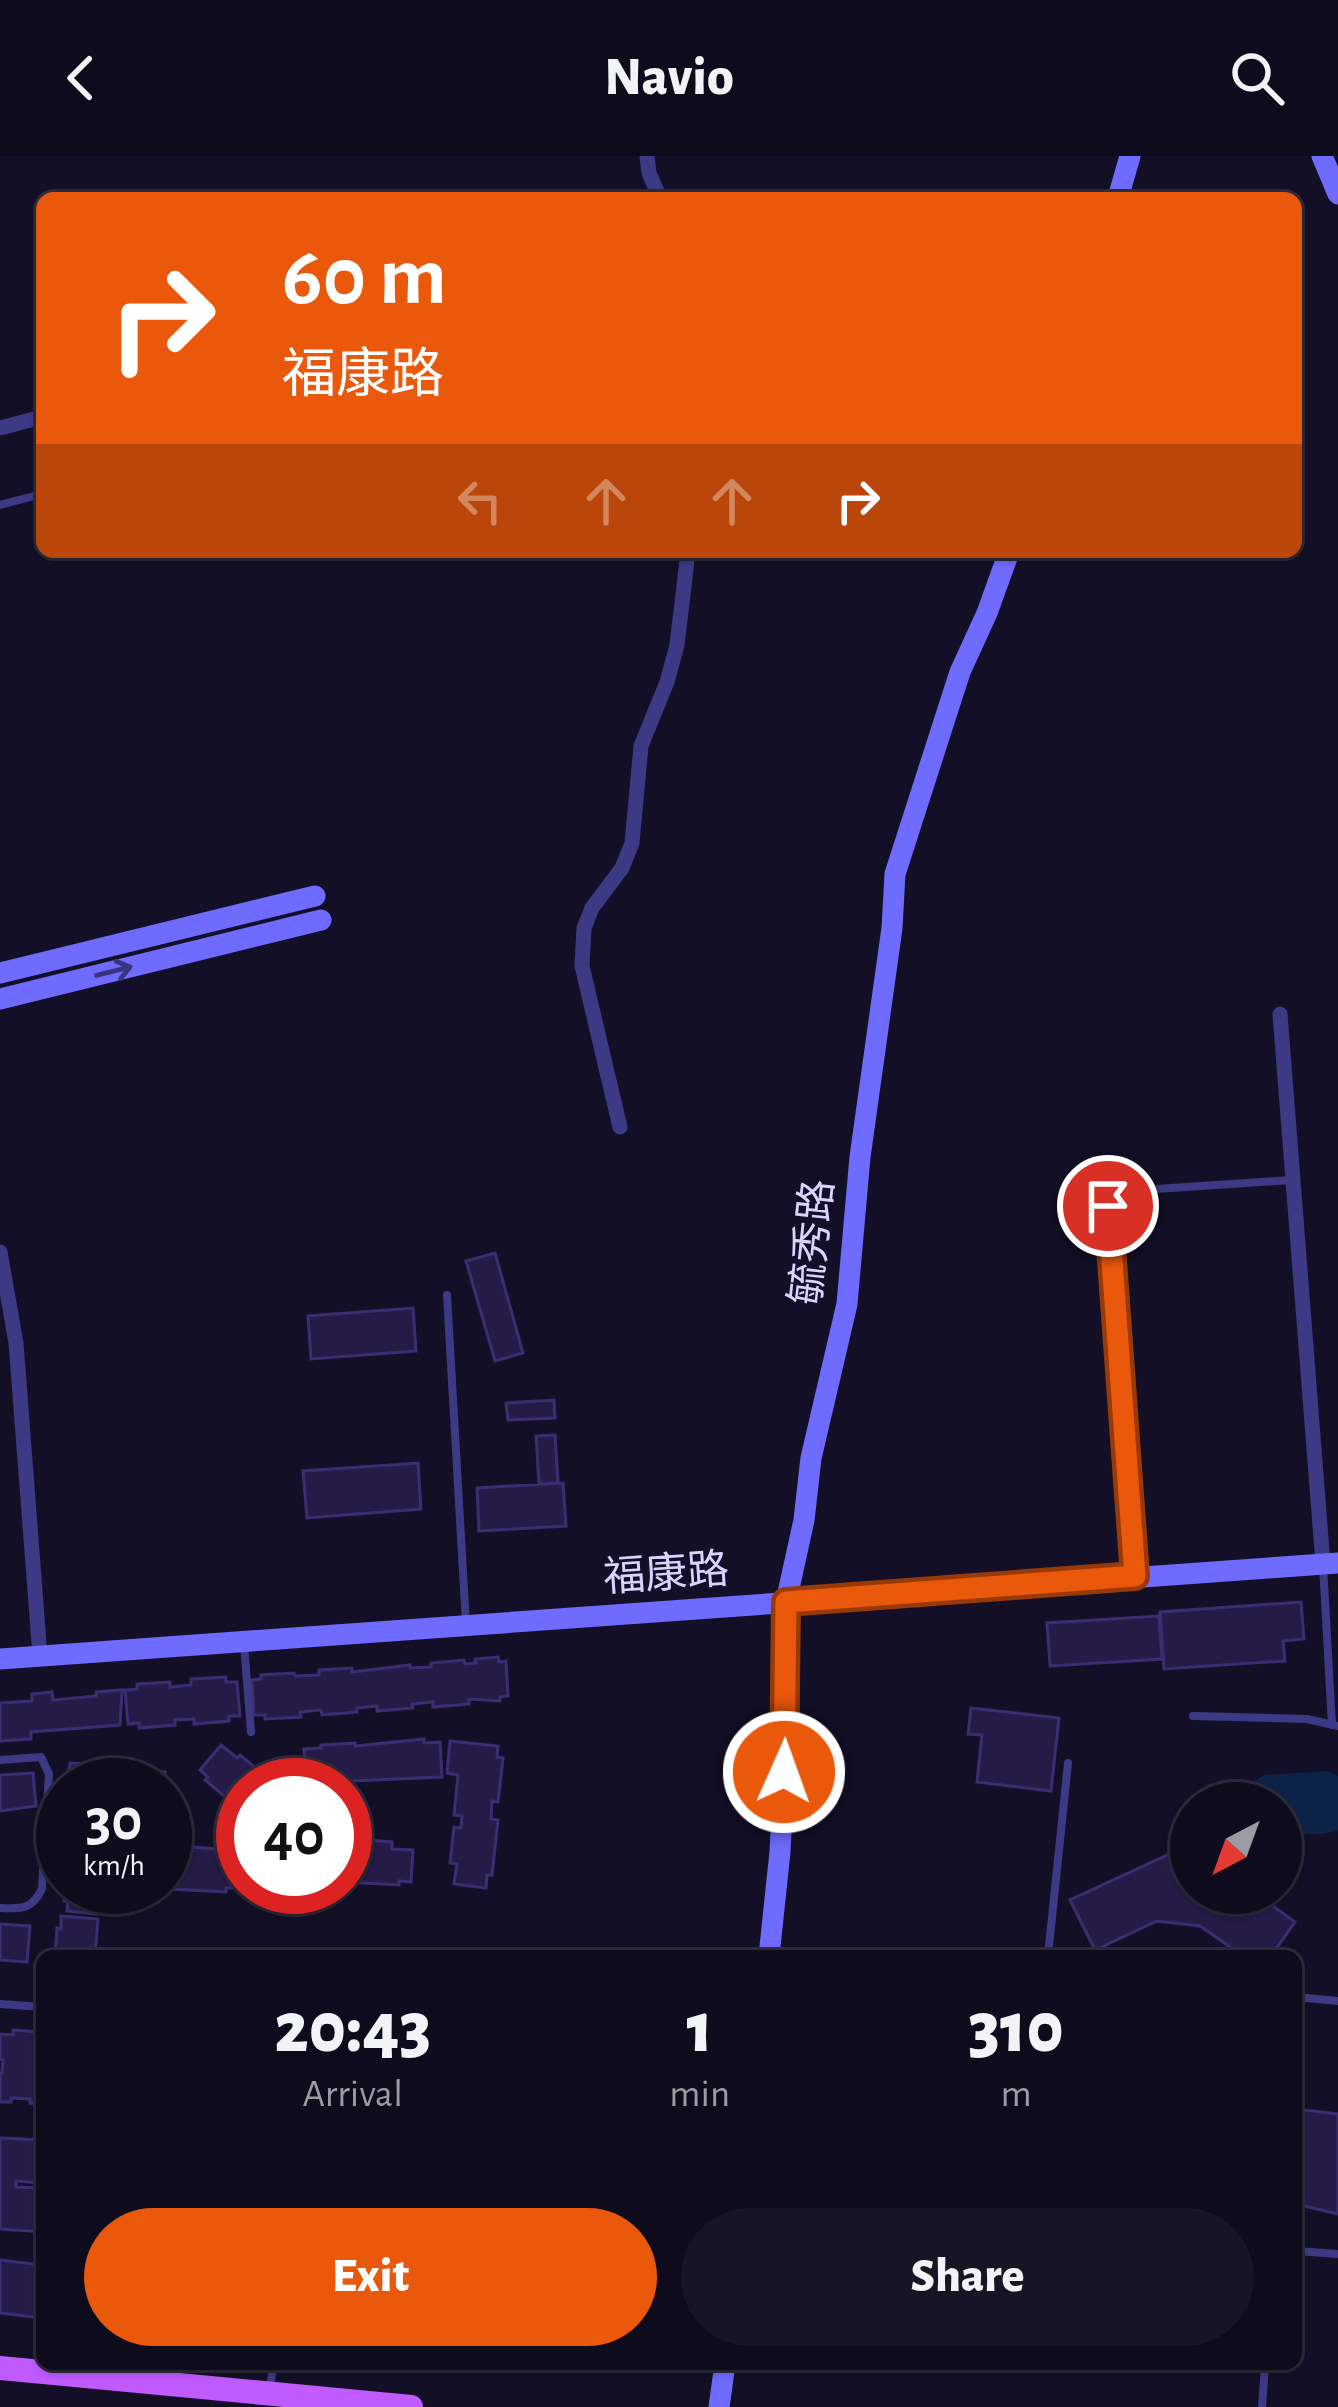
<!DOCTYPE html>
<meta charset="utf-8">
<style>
body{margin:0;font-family:"Alegreya Sans","Noto Sans SC",sans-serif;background:#171425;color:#f1f3f6;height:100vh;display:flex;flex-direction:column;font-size:45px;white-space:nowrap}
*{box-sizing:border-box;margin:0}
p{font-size:39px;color:#9b9ba3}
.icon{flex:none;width:66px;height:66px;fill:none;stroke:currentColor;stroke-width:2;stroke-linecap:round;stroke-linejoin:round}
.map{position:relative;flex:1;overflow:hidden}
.sheet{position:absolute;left:36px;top:1794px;width:1266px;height:420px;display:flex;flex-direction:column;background:#0e0b1c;border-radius:18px;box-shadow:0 3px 9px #0004,0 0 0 3px #2e2b3b}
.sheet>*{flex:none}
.top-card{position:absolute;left:36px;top:36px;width:1266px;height:366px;border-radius:18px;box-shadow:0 3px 9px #0004,0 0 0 3px #2e2b3b;background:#ea580c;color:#fff;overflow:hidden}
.needle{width:78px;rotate:221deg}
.tools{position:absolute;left:1170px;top:1626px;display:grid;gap:24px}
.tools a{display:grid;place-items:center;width:132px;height:132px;border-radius:50%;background:#0e0b1c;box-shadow:0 3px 9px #0004,0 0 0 3px #2e2b3b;font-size:60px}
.speed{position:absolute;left:36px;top:1602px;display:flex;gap:24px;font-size:60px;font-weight:700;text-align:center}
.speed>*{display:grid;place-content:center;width:156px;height:156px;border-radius:50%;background:#0e0b1c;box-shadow:0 3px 9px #0004,0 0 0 3px #2e2b3b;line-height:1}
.speed small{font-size:30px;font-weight:400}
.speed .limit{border:18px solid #d22;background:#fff;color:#111}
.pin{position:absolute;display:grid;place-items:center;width:102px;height:102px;color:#fff;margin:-51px;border:6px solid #fff;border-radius:50%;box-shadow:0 3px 12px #0007}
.me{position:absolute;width:132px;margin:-66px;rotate:2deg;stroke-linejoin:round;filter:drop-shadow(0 0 9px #0008)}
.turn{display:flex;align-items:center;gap:42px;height:252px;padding:0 48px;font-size:54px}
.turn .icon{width:156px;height:156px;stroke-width:2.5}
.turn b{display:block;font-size:84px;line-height:102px}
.lanes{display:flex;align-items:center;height:114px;padding:0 48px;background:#0003;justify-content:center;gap:60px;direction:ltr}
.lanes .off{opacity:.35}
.eta{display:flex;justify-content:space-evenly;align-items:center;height:204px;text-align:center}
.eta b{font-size:72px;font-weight:800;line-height:84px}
.primary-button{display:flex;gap:24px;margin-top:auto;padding:24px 48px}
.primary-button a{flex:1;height:138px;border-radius:72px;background:#ea580c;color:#fff;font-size:48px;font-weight:800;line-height:138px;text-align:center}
.primary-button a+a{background:#171425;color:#f1f3f6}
header{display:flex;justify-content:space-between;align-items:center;height:156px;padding:0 48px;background:#0e0b1c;font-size:54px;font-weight:800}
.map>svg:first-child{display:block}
.water{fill:#0c2248}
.building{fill:#241b47;stroke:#3b2d73;stroke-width:3}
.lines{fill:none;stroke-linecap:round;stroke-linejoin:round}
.lane{stroke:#3d3a85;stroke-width:8}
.street{stroke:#3d3a85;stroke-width:15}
.secondary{stroke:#6f6bff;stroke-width:21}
.primary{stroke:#c25bff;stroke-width:24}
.oneway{stroke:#38347d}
.route-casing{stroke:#983908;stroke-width:30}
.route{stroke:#ea580c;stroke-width:21}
.labels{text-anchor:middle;stroke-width:9;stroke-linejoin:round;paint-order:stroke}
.street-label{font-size:42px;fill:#d9d4ff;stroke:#130f26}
</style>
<header><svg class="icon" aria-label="back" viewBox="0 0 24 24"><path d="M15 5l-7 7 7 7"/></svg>Navio<svg class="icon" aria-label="search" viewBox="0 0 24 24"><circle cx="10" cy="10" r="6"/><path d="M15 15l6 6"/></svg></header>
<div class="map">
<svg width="1338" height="2251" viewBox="0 0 1338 2251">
<rect width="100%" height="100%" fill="#130f26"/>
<path class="water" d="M1328,1615l10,5v54c-18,7 -39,5 -57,-2v-25h-23l-5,-15 2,-8 10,-5z"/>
<path class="building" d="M495,1097l28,100 -28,8 -29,-100z
M413,1152l3,43 -105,8 -3,-43z
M554,1244l1,18 -47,2 -2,-17z
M555,1279l3,48 -19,1 -3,-48z
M418,1307l3,46 -114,9 -4,-47z
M563,1327l3,43 -87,5 -2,-43z
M1301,1446l3,37 -21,2 2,20 -121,8 -4,-57z
M1159,1460l3,43 -112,7 -3,-43z
M498,1501l1,5 7,-1 2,35 -8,1v4l-31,-2v5l-36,3v-5l-21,2 1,4 -36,3v-5l-20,2v4l-35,3 -1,-5 -21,2 1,5 -36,2v-4h-11l-2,-35 9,-1v-4l33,-2 1,3 24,-1v-5l33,-2v4l58,-7v3l21,-1v-4l33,-3 1,4 11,-1 -1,-4z
M226,1521v5h11l3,34h-11v5l-35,3v-5l-19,1v5l-36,3v-5l-11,1 -3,-34 12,-1v-5l33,-2v5l21,-2v-6z
M122,1534l-2,35 -89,7v7l-31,2v-38l32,-2v-7l20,-2 1,8 43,-4v-4z
M971,1552l88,10 -8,73 -74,-9 5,-47 -14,-1z
M424,1583v4l16,-1 2,35 -137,6 -1,-34 17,-1v-3l34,-2v3z
M450,1585l48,5 -1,11 6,1 -5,44 -6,-1 -1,18 7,1 -6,55h-5l-1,13 -32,-4 3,-20 -7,-1 4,-36 7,1 1,-12 -8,-1 4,-40 -11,-2z
M221,1589l16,13 3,-3 28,23 -3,4 3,3h-25v27l-38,-32 3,-3 -8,-7z
M70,1607l35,2 -1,20h-38z
M132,1614l33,2 -1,13h-37v-5l4,1z
M33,1617l3,33 -36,5v-36z
M356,1683l36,3v7l21,1 -2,32 -12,-1v4l-54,-3v-36h10z
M181,1690l35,3v4l20,1 -2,34h-8v4l-57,-3v-5h-4v-34h16z
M1178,1694l13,1v42h64l40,29 -24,34h-28l-43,-30 -43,-5 -62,29 -25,-50z
M65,1731h35l-3,4 -1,23 -29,-3 1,-10h-4z
M61,1760l37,3 -3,37h-40l2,-28 4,1z
M0,1768l30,2 -3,36 -27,-2z
M13,1874l24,2v4l5,1v67l-12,-1v-4l-19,-1v4h-11v-29h2l1,-13 -3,-1v-25l13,1z
M1296,1953l42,5v100l-42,-10z
M0,1982l42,2v43l-26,-2v6l26,1v44l-42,-3z
M0,2104l42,5v53l-42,-5z"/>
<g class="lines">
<path class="lane" d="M0,349l42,-11
M447,1139l19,329
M1323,1409l9,160
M1135,1419l-27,-369 3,-14 181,-12
M244,1488l7,88
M1193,1560l114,3 31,7
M0,1604l41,-3 8,17 -7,115c-10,21 -22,20 -42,19
M1048,1800l20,-193
M1296,1841l42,4
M0,1848l42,3
M1296,2095l42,3
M270,2236l3,-28
M1262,2251l3,-43"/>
<path class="street" d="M647,0l2,17 11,25
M0,272l42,-11
M1280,858l43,550
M620,971l-38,-161 2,-38 8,-20 30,-40 10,-25 9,-97 26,-64 10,-37 11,-93
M0,1096l16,91 24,313"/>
<path class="secondary" d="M1322,0l16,38
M1118,42l12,-42
M0,817l315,-77
M0,843l321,-79
M0,1503l1338,-96
M769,1800l11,-104 6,-121v-129l18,-82 7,-62 36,-154 13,-147 32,-229 3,-54 65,-202 27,-59 22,-61
M719,2251l6,-43"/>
<path class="primary" d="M0,2212l411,39"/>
</g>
<defs><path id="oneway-shaft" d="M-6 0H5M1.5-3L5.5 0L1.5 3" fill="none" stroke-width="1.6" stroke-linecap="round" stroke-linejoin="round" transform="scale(3)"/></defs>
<use class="oneway" href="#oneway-shaft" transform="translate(114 815) rotate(-14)"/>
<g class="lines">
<g class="route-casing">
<path id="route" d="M784,1616l2,-170 349,-26 -27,-370"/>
</g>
<use href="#route" class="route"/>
</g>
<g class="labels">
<g class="street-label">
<text transform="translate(811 1086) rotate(-84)" y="15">毓秀路</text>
<text transform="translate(666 1416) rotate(-4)" y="15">福康路</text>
</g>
</g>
</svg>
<div class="tools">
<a><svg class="needle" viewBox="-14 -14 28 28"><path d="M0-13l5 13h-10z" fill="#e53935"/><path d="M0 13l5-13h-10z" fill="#9b9ba3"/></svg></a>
</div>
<div class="speed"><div>30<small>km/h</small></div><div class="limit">40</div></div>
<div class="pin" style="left:1108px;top:1050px;background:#d93025"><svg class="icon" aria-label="arrive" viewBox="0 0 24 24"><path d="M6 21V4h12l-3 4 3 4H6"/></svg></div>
<svg class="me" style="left:784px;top:1616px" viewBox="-20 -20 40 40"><circle r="17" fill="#ea580c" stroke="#fff" stroke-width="3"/><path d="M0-11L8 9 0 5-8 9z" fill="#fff"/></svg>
<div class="top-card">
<div class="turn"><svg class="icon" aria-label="right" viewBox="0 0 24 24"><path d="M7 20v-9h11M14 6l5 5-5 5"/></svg><div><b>60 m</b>福康路</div></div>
<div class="lanes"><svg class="icon off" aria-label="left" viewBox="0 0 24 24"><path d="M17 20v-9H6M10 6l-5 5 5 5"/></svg><svg class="icon off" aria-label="ahead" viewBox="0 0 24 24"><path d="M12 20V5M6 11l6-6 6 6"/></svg><svg class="icon off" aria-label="ahead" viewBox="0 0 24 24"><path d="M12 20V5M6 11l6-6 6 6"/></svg><svg class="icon" aria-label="right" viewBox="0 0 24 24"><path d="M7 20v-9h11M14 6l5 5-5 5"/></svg></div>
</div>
<section class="sheet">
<div class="eta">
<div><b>20:43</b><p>Arrival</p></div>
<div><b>1</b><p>min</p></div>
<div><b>310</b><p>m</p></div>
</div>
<div class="primary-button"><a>Exit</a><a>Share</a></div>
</section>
</div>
